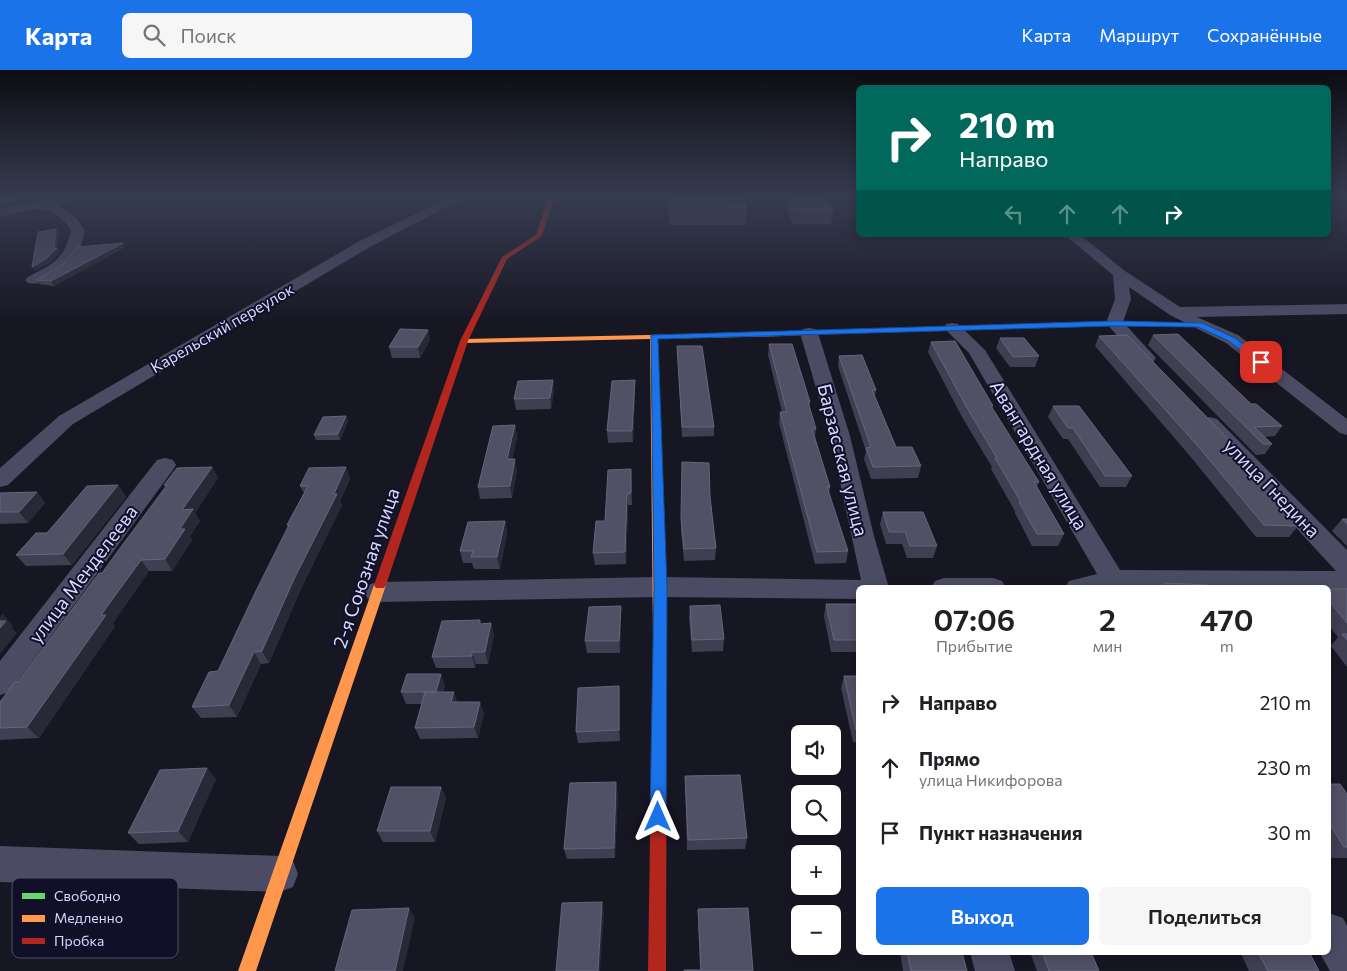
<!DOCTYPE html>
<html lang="ru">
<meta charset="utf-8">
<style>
body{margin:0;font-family:Commissioner,sans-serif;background:#f6f6f6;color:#202124;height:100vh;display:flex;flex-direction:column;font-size:19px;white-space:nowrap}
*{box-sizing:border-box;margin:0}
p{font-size:16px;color:#757577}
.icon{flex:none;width:28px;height:28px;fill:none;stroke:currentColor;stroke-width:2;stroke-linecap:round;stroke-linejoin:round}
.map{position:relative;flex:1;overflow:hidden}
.details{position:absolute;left:856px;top:515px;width:475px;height:370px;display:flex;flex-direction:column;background:#fff;border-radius:8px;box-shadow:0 2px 12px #0003}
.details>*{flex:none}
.hud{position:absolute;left:856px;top:15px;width:475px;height:152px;border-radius:8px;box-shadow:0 2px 12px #0003;background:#00695c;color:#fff;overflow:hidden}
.controls{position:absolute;left:791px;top:655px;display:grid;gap:10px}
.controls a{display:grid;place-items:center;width:50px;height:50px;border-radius:8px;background:#fff;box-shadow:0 2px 12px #0003;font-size:25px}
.pin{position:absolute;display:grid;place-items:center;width:42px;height:42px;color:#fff;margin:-21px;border-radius:10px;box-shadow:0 2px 8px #0006}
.me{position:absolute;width:55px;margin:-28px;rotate:0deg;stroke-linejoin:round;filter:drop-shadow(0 0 4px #0008)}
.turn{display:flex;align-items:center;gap:18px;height:105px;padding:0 20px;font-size:22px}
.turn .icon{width:65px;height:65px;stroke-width:2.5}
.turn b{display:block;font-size:35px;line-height:42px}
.lanes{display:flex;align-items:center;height:48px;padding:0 20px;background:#0003;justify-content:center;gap:25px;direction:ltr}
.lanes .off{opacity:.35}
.eta{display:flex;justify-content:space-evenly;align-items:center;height:85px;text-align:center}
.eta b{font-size:30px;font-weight:600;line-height:35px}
.action{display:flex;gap:10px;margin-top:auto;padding:10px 20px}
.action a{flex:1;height:58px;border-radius:8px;background:#1a73e8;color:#fff;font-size:20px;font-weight:600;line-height:58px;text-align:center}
.action a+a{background:#f6f6f6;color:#202124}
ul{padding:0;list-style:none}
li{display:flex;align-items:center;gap:15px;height:65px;padding:0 20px}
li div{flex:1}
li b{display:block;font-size:19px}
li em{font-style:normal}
header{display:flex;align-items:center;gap:30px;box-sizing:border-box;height:70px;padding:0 25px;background:#1a73e8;color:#fff}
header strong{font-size:24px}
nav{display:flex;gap:28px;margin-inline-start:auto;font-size:18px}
.search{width:350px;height:45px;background:#f6f6f6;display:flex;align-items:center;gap:12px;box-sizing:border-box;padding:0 18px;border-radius:8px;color:#757577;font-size:19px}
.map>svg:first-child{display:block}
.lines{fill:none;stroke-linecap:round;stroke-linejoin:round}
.street{fill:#4b4c64;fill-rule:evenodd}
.fast{fill:#63d668;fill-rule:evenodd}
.slow{fill:#ff974d;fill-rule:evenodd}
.jam{fill:#b3261e;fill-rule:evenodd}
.wall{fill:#403f52}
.shaded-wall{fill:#292837}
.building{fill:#515065;stroke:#66657d}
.route{fill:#1a73e8;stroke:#114b97}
.labels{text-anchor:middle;stroke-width:4;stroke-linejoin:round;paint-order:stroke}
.far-street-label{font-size:16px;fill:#d9d8ff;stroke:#121029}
.street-label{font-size:19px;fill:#d9d8ff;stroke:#121029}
.key{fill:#121029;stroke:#4e4c69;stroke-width:1}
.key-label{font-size:14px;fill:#d9d8ff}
</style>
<header>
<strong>Карта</strong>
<div class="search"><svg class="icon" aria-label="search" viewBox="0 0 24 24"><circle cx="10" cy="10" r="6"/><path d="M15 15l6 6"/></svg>Поиск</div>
<nav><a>Карта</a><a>Маршрут</a><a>Сохранённые</a></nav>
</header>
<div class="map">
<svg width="1347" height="901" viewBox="0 0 1347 901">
<rect width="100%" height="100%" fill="#171623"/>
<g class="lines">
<path class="street" d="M52,128h13l1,2 -2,3 -8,2c16,7 19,11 29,25 -4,23 -14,36 -35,47 -7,4 -13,8 -22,6l-3,-3 3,-3c24,-13 37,-17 43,-47 -22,-31 -39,-20 -71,-13v-8z
M448,128h16l-96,50 -295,176 -65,61 -8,2v-19l59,-52 299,-174z
M1065,165h15l45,36 55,36 167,-3v10l-150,3 41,18 109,84v16l-7,-2 -114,-90 -56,-28 -41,-28 2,12 -8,23 33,36 -3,4 -6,1 -6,-1 -35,-39 9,-24 -2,-24z
M952,253l6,1 27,26 135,220 216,1 -133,-144 -3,-4 3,-4 7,-2 7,2 130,131v39h-18v-1h-264l4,-7 28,-7 -128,-221 -25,-25 2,-4z
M809,258l6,1 3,4 32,103 24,100 15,52h-30v11l-199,-2 -283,5 -9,-3 -4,-7 4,-7 9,-3 283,-5 201,3 -31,-144 -30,-103 3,-4z
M165,388l8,2 3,5 -3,5 -163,222 -10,3v-34l157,-201z
M944,508h49l9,3 4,7h-75l4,-7z
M0,776l280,10 13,5 5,13 -5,13 -13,5 -280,-10z
M1329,843l14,5 4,8v45h-17l-11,-19h10z
M970,882h39l6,19h-40z"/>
<path class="fast" d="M1114,251l86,2 4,2 -4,2 -86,-2 -96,3 -4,-2 4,-2z"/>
<path class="slow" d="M784,262h3v4l-129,3 9,298 -2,4 -5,1 -5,-1 -2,-4 -3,-298 -186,4 -4,-2 4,-2z
M380,510l4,2 2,3 -130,386h-18l136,-386 2,-3z"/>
<path class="jam" d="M548,128h6l-12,38 -35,23 -39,82 -82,244 -2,3h-8l-2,-3 86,-244 42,-84 34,-22z
M1018,254l4,2 -1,2 -237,8 -4,-2 4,-2z
M660,562l5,1 2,4 -1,334h-18l5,-334 2,-4z"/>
</g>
<path class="wall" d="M668,128h76l3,10 -1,17h-77z
M783,128h43l7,13 -2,13h-39z
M125,177l-71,39 -15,-2 -3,-4z
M428,260l2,10 -10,18h-28l-3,-11z
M1153,265l129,91 -7,10 -11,1 8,7 -7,10 -9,1 -108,-110z
M1099,266l134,108 -2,2 19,21 -2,2 50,57 -9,11h-33l-66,-81 -95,-110z
M1000,268l39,18 -4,11h-25l-14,-19z
M931,272l62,64 -1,3 47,73 -2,5 27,47 -6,12h-26l-17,-33v-2l-24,-42 1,-2 -30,-50 -34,-65z
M769,274l41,58 -1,5 7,22 -1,8 15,50 -1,7 19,57 -2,12 -31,1 -36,-141 1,-11h2l-14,-57z
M677,276l37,81v9l-32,1z
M839,286l37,34 -1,6 21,51 25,19 -3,12 -47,1 -7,-20 2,-8 -28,-85z
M635,310v11l-2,51 -25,1 -1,-12z
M554,321l-3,18 -35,1 -2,-11z
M1053,336l79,70 -6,11h-26l-32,-48h-5l-15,-22z
M346,346l2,6 -8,18h-24l-2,-5z
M515,355l2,12 -5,22 5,12 -5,27 -32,1 -2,-12z
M682,392l28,35 6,51 -1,12 -31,1 -3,-30z
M212,397l6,11 -23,35 5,8 -10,15 2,4 -20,31h-23l-36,52 2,3 -76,112 -39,2v-38l18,-20 84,-109 63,-85 -1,-3z
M346,397l4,12 -10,22 2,4 -42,86 -31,72 -8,1 -24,53 -36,1 -9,-11 26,-36 70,-143 -1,-3 17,-32 -4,-7z
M632,411v24h-4l-2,59 -31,1 -2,-12 12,-32z
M118,415l8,12 -54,68 -46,1 -10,-11 31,-22z
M37,422l8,11 -17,20 -28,1v-31z
M883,442l54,34 -4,12h-26l-5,-14h-16l-6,-20z
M1342,449h5v27l-15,-15z
M505,451l2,12 -7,36h-26l-2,-6h-9l-3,-12z
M1164,513l45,5h-48z
M1329,519h18v78l-16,-21 7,-9 -9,-11z
M826,534h33v48h-28l-7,-36z
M690,536l34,33 -1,12 -31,1 -3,-34z
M621,548l-1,35h-33l-2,-12z
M491,553l3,12 -6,29h-12l-1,4h-39l-4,-11 49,-33z
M844,606h15v66h-6l-12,-54z
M445,616l-2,6 14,10 27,11 -6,25 -58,1 -5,-11 7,-24h-16l-5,-12z
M619,616l1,12v43l-42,2 -2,-11z
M685,706l62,62 -2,11 -58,1z
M216,709l-28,63 -49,2 -11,-11z
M1329,714l18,10v64h-17l-1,-3z
M441,717l5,11 -11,44h-52l-6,-11z
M618,723l-3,65 -48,1 -3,-10z
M698,839l55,62 -53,-1 -2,-52z
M900,882h62l5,19h-64z
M1030,882h61l8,19h-62z
M1240,882h69l10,19h-70z"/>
<path class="shaded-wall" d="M18,128h10l-9,5 -18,4 -1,-1v-4z
M66,128h9l-7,2z
M56,159l3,5 -2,15v-1l3,5 -10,10 -15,8 -3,-4 22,-18z
M123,173l2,4 -71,39 -3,-5z
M428,260l2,10 -10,18 -2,-11z
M553,310l1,11 -3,18 -1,-11z
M635,310v11l-2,51 -1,-11z
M346,346l2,6 -8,18 -2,-6z
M515,355l2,12 -7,34 -3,-12z
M515,389l2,12 -5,27 -2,-12z
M212,397l6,11 -23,35 5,8 -10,15 2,4 -20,31 -7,-12 15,-30 2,-19z
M346,397l4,12 -10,22 2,4 -42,86 -31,72 -7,-12 32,-72z
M631,399l1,12v24l-1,-12z
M118,415l8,12 -54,68 -9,-11z
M37,422l8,11 -17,20 -9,-11z
M627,424l1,11 -2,59 -1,-12z
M505,451l2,12 -7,36 -3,-12z
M141,490l8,11 -36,52 2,3 -76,112 -12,-11 74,-112z
M621,536v12l-1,35 -1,-12z
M3,544l10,12 -1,2 5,5 -17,21v-37z
M491,553l3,12 -6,29 -3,-12z
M254,582l7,12 -24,53 -8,-12z
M472,582l4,12 -1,4 -3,-12z
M441,604l4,12 -5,17 -4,-11z
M619,616l1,12v43l-1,-11z
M454,622l4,12 -7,-2z
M480,632l4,11 -6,25 -4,-11z
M207,698l9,11 -28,63 -10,-11z
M616,712l2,11 -3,65 -1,-10z
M441,717l5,11 -11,44 -5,-11z
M602,832l2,10 -4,59h-2z
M409,838l6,10 -12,53h-8z"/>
<path class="building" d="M0,128h18l-18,4z
M669,128h75l3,10 -78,1z
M789,128h37l7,13h-39z
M56,159l-2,20 3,-1 -10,10 -15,9 6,-35z
M123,173l-72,38 -15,-1 26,-15 16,-18z
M400,259l28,1 -10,17h-29z
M1178,264l73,70h5l26,22 -28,1 18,17h-9l-110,-109z
M1127,265l106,109h-4l21,23h-4l52,59 -34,-1 -67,-80 -98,-109z
M1000,268h24l15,18 -26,1z
M955,271l38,65h-2l48,76h-5l30,52h-27l-18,-32h2l-26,-44h2l-31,-52 -35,-64z
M769,274h23l18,58h-2l8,27h-4l18,58h-3l21,64 -31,1 -37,-140h7z
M677,276h25l12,81h-32z
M862,285l14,35h-4l24,57h16l9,19 -48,1 -7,-19 5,-1 -32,-91z
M553,310l-3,18 -36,1 4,-18z
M635,310l-3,51h-25l5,-50z
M1053,336h26l53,70h-27l-32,-48h-5z
M346,346l-8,18 -24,1 9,-18z
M515,355l-8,34h8l-5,27 -32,1 15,-61z
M682,392l27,1 1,34 6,51 -32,1 -3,-30z
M212,397l-30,43 11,-1 -13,20h5l-20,30 -24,1 -40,55h5l-79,112 -27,1v-26l15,-20h3l81,-109h3l16,-22 49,-66h-3l13,-17z
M346,397l-12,27h3l-43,85 -32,72 -8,1 -25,53 -37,2 17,-35 9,-1 37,-78 34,-68h-2l21,-39h-8l9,-18z
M631,399v24l-4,1 -2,58 -32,1 3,-32h9l3,-51z
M118,415l-55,69 -47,1 20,-22h11l40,-47z
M37,422l-18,20h-19v-19z
M883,442h40l14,34h-27l-5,-14h-16z
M1342,449h5v5z
M505,451l-8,36h-26l2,-6h-13l8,-29z
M1164,513l43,2 2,3h-43z
M1329,519h18v34l-18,-22z
M826,534h33v36h-25z
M720,535l4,34 -32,1 -2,-34z
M621,536l-2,35h-34l4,-34z
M480,550v4l11,-1 -6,29h-13v4l-40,1 10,-36z
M0,551h6l-6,7z
M1342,564h5v6z
M407,604h34l-5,18h-35z
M844,606h15v54h-3z
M619,616v44l-43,2 2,-44z
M425,622h29l-3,10h29l-6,25 -59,1z
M207,698l-29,63 -50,2 32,-63z
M740,705l7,63 -59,2 -3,-64z
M616,712l-2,66 -50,1 6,-66z
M1329,714h11l7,10v53h-3l-15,-24z
M391,717h50l-11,44h-53z
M602,832l-4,69h-42l6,-68z
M409,838l-14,63h-60l17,-61z
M748,838l5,63h-69v-1h17l-3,-61z
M907,882h55l5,19h-56z
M1042,882h49l8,19h-50z
M1258,882h51l10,19h-51z"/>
<linearGradient id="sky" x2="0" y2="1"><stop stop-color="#0d0c13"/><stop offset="0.5" stop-color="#363c50"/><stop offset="1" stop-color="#363c50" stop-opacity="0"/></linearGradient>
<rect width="1347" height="254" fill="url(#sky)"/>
<path class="route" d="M1114,251l88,2 33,15 31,24 -8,2 -29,-23 -31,-14 -84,-1 -456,13 9,248 -1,230 -2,6 -6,2 -6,-2 -2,-6 4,-230 -3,-252z"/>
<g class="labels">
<g class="far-street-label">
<text transform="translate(222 258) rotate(-30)" y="6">Карельский переулок</text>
</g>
<g class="street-label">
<text transform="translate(1039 385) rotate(59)" y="7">Авангардная улица</text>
<text transform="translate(843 390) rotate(76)" y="7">Барзасская улица</text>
<text transform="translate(1272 418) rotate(46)" y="7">улица Гнедина</text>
<text transform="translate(366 498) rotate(-71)" y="7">2-я Союзная улица</text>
<text transform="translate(83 504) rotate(-53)" y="7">улица Менделеева</text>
</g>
</g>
<rect x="12" y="808" width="166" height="80" rx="8" class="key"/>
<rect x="22" y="823" width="23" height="6" fill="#63d668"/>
<rect x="22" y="845" width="23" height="7" fill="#ff974d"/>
<rect x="22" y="868" width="23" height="6" fill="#b3261e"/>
<g class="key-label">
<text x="54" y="831">Свободно</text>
<text x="54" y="853">Медленно</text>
<text x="54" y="876">Пробка</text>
</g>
</svg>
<div class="controls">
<a><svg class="icon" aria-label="sound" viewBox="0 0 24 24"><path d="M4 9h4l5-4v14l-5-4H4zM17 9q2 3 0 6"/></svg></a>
<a><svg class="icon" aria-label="search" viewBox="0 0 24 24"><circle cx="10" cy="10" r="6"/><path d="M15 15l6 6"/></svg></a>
<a>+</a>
<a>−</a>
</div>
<div class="pin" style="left:1261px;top:292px;background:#d93025"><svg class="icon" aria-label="arrive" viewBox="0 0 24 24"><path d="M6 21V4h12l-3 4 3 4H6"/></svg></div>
<svg class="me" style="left:658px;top:747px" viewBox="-20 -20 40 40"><path d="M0-17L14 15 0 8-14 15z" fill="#1a73e8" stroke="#fff" stroke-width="4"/></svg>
<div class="hud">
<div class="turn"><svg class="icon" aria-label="right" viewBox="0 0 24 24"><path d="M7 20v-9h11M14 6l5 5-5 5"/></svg><div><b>210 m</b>Направо</div></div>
<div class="lanes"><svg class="icon off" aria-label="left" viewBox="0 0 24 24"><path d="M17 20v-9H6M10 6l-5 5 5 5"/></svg><svg class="icon off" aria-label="ahead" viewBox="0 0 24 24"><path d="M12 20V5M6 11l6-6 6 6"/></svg><svg class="icon off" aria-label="ahead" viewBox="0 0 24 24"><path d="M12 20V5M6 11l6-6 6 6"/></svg><svg class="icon" aria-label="right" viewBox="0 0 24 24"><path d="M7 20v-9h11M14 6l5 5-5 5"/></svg></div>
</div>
<section class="details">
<div class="eta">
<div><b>07:06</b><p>Прибытие</p></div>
<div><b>2</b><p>мин</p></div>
<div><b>470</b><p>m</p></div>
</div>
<ul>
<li><svg class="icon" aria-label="right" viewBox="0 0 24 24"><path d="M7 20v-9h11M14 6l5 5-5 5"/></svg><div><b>Направо</b></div><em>210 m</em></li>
<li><svg class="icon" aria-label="ahead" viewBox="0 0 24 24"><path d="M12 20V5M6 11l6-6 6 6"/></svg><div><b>Прямо</b><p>улица Никифорова</p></div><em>230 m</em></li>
<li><svg class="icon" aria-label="arrive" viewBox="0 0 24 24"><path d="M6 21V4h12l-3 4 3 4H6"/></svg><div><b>Пункт назначения</b></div><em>30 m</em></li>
</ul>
<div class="action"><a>Выход</a><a>Поделиться</a></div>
</section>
</div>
